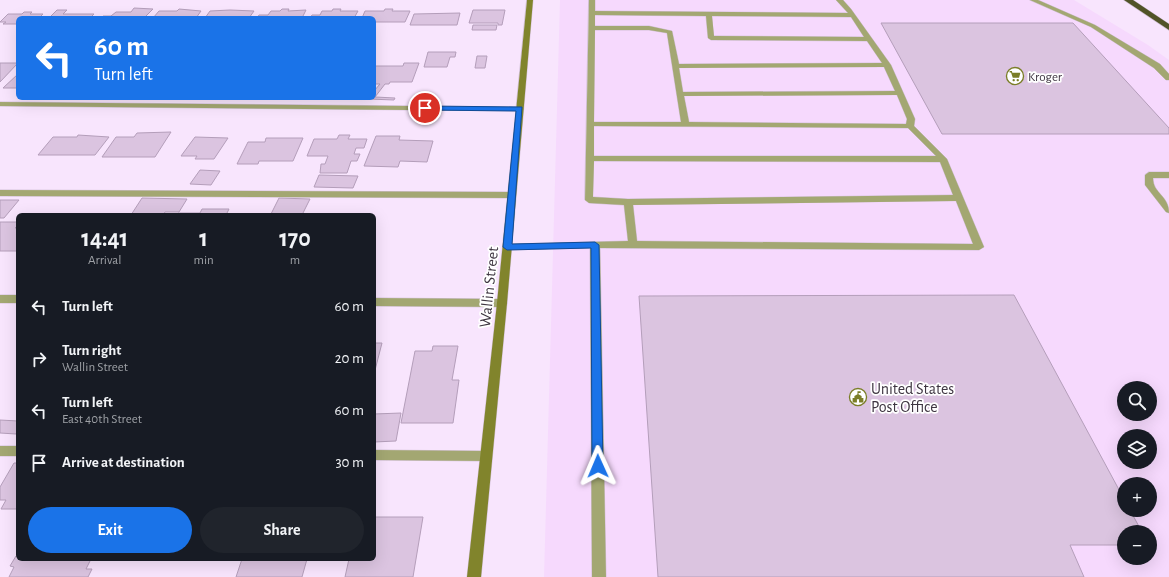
<!DOCTYPE html>
<meta charset="utf-8">
<style>
body{margin:0;font-family:"Alegreya Sans",sans-serif;background:#20242c;color:#f1f3f6;height:100vh;display:flex;flex-direction:column;font-size:15px;white-space:nowrap}
*{box-sizing:border-box;margin:0}
p{font-size:13px;color:#9ea1a6}
.icon{flex:none;width:22px;height:22px;fill:none;stroke:currentColor;stroke-width:2;stroke-linecap:round;stroke-linejoin:round}
.map{position:relative;flex:1;overflow:hidden}
.side{position:absolute;left:16px;top:213px;width:360px;height:348px;display:flex;flex-direction:column;background:#171b24;border-radius:6px;box-shadow:0 4px 16px #0002}
.side>*{flex:none}
.top-card{position:absolute;left:16px;top:16px;width:360px;height:84px;border-radius:6px;box-shadow:0 4px 16px #0002;background:#1a73e8;color:#fff;overflow:hidden}
.fabs{position:absolute;left:1117px;top:381px;display:grid;gap:8px}
.fabs a{display:grid;place-items:center;width:40px;height:40px;border-radius:50%;background:#171b24;box-shadow:0 4px 16px #0002;font-size:20px}
.pin{position:absolute;display:grid;place-items:center;width:34px;height:34px;color:#fff;margin:-17px;border:2px solid #fff;border-radius:50%;box-shadow:0 1px 4px #0007}
.me{position:absolute;width:44px;margin:-22px;rotate:359deg;stroke-linejoin:round;filter:drop-shadow(0 0 3px #0008)}
.turn{display:flex;align-items:center;gap:14px;height:84px;padding:0 12px;font-size:18px}
.turn .icon{width:52px;height:52px;stroke-width:2.5}
.turn b{display:block;font-size:28px;line-height:34px}
.eta{display:flex;justify-content:space-evenly;align-items:center;height:68px;text-align:center}
.eta b{font-size:24px;font-weight:700;line-height:28px}
.cta{display:flex;gap:8px;margin-top:auto;padding:8px 12px}
.cta a{flex:1;height:46px;border-radius:24px;background:#1a73e8;color:#fff;font-size:16px;font-weight:700;line-height:46px;text-align:center}
.cta a+a{background:#20242c;color:#f1f3f6}
ul{padding:0;list-style:none}
li{display:flex;align-items:center;gap:12px;height:52px;padding:0 12px}
li div{flex:1}
li b{display:block;font-size:15px}
li em{font-style:normal}
.map>svg:first-child{display:block}
.built{fill:#f6d9fd;fill-rule:evenodd}
.building{fill:#dbc4e0;stroke:#b49eba}
.lines{fill:none;stroke-linecap:round;stroke-linejoin:round}
.service-casing{stroke:#d3c2d8;stroke-width:1}
.minor-casing{stroke:#d3c2d8;stroke-width:1}
.secondary-casing{stroke:#d3c2d8;stroke-width:1}
.motorway-casing{stroke:#d3c2d8;stroke-width:1}
.service{fill:#a3a772;fill-rule:evenodd}
.minor{fill:#a3a772;fill-rule:evenodd}
.secondary{fill:#81842c;fill-rule:evenodd}
.motorway{fill:#515327;fill-rule:evenodd}
.route{fill:#1a73e8;stroke:#114b97}
.labels{text-anchor:middle;stroke-width:3.5;stroke-linejoin:round;paint-order:stroke}
.far-poi-label{font-size:13px;fill:#3f3642;stroke:#fff;text-anchor:start}
.street-label{font-size:16px;fill:#3f3642;stroke:#fff}
.poi-label{font-size:16px;fill:#3f3642;stroke:#fff;text-anchor:start}
</style>
<div class="map">
<svg width="1169" height="577" viewBox="0 0 1169 577">
<rect width="100%" height="100%" fill="#f8e5fd"/>
<path class="built" d="M560,0h514l74,45 21,15v517h-625zM1124,388h26v26h-26zM1124,436h26v26h-26zM1124,484h26v26h-26zM1124,532h26v26h-26z"/>
<path class="building" d="M134,8l19,1 -9,9h-43l2,-2h8l5,-4h15z
M179,9l22,2 -5,7h-43l6,-7h18z
M282,9h7l-1,2 18,-1 -4,8h-45l2,-3h9l3,-4h9z
M333,9h8l-1,2h18l-4,7h-44l2,-3h8l2,-4h10z
M385,9h8l-1,2h18l-5,11h-31v-4h-12l3,-7h19z
M57,10h10l-4,4h31l-4,4h-41z
M230,10l24,1 -5,7h-44l5,-7z
M473,10h32l-3,15h-4v-2h-29z
M24,12h8l-2,2h13l-4,4h-21v6h-15l3,-2h-6l8,-8h14z
M460,13l-3,12h-47l4,-11z
M881,23h192l96,105v6h-227z
M473,25h24l-1,5h-24z
M428,52h28l-1,5h-5l-3,10h-23z
M477,56h10l-2,12h-10z
M0,63h18l-18,19z
M404,63h15l-7,19h-22l-1,2h-4l-10,13 20,1 -1,2 -25,-1 5,-1v-7l6,-7h-6v-18h29z
M18,74v14h-15z
M171,132l-16,25h-53l14,-20h18l3,-4z
M78,135l31,2 -14,18h-57l15,-18h24z
M339,135h11l-2,4h19l-3,9h-8l-2,6h6l-3,7h-6l-4,12h-27l1,-9h4l3,-8h-21l7,-17h23z
M376,136h24l-1,4 34,1 -6,21 -27,-1 -2,6 -34,-1z
M195,137l33,1 -14,21h-19l2,-3h-16z
M266,138h37l-10,23h-34l-1,3h-21l11,-22h17z
M200,170l20,1 -9,14 -21,-1z
M319,175l39,1 -5,12 -39,-1z
M142,198l45,1 -8,13h-14l-2,3h-32z
M279,198l31,1 -8,16 -31,-1z
M0,200h19l-15,18h-4z
M202,209h27l-3,6h-49l1,-2h22z
M0,222h18v3l-3,3h3v23h-18z
M1014,295l110,204v11h6l12,22h-18v13h-54l14,32h-426l-19,-281z
M374,343h8l-8,31z
M433,346h25l-6,34h7l-6,43h-52l14,-72h17z
M401,413l-5,28 -22,1v-28z
M0,420l18,1v9l-2,4 -16,-1z
M14,463h4v46h-17l5,-9h-6v-13z
M374,517h49l-10,60h-68l4,-18h25z
M16,556h2v3h73l-5,10h6l-4,8h-79l5,-10 -4,-1z
M242,559h65l-5,18h-66z"/>
<g class="lines">
<g class="service-casing">
<path id="service" d="M589,0h6v11l253,2 -12,-13h7l8,9 40,56 24,54 -1,7 33,33 37,88 -5,3 -379,-2 6,329h-14l-2,-329 -83,2 -5,-3 5,-3 121,-3 -4,-36 -35,-2 -4,-3zM595,15l111,1 2,22 3,2 156,1 15,22 -203,1 -7,-33 -23,-5h-54zM712,16l139,1 13,20 -150,-1zM595,30h54l18,3 14,89h-87zM884,67l11,24 -212,1 -4,-24zM897,95l10,24 -1,5 -217,-2 -5,-26zM594,126l314,2 28,28h-342zM594,161l346,1 13,33 -325,4 -35,-2zM956,201l17,43 -336,-3 -4,-36z
M1030,0h8l57,25 65,39 9,10v6h-3l-12,-12 -63,-41z
M1149,172h20v6h-16c0,16 16,17 16,35l-3,-1 -21,-27v-10z
M0,190l512,2 4,3 -4,3 -512,-2z
M0,446h18v10h-18z
M374,450l112,1 4,1 2,4 -2,4 -4,1 -112,-1z"/>
</g>
<g class="minor-casing">
<path id="minor" d="M0,102l520,5 4,2 -4,2 -520,-5z
M0,295h18v8h-18z
M374,298l128,1 4,1 1,3 -1,3 -4,1 -128,-1z"/>
</g>
<g class="secondary-casing">
<path id="secondary" d="M527,0h6l-26,303 -26,274h-14l30,-274z"/>
</g>
<g class="motorway-casing">
<path id="motorway" d="M1124,0h9l36,24v6z"/>
</g>
<use href="#service" class="service"/>
<use href="#minor" class="minor"/>
<use href="#secondary" class="secondary"/>
<use href="#motorway" class="motorway"/>
</g>
<path class="route" d="M423,106l99,1 -10,137 83,-2 4,3 4,221 -1,4 -4,1 -4,-1 -2,-4 -1,-218 -84,2 -4,-3 13,-136 -91,-1 -3,-2z"/>
<defs>
<g id="supermarket-ring" transform="scale(0.9)"><circle r="9.5" fill="#fff" stroke="#7b7e28" stroke-width="1.5"/><path d="M-6-5.5h2.5l.6 2H6L4.5 2H-2.5L-4.4-4H-6ZM-1.5 3.2a1.3 1.3 0 1 0 .1 0ZM3 3.2a1.3 1.3 0 1 0 .1 0Z" fill="#7b7e28"/></g>
<g id="civic-ring" transform="scale(0.9)"><circle r="9.5" fill="#fff" stroke="#7b7e28" stroke-width="1.5"/><path d="M-.6-6.5H3V-4.5H.6V-3L4-1V1h2V6H-6V1h2V-1L-.6-3ZM-1.2 2.5V6h2.4V2.5Z" fill="#7b7e28"/></g>
</defs>
<g fill-rule="evenodd">
<use href="#supermarket-ring" x="1015" y="76"/>
<use href="#civic-ring" x="858" y="397"/>
</g>
<g class="labels">
<g class="far-poi-label">
<text x="1028" y="81">Kroger</text>
</g>
<g class="street-label">
<text transform="translate(488 287) rotate(-84)" y="6">Wallin Street</text>
</g>
<g class="poi-label">
<text x="871" y="394">United States<tspan x="871" dy="18">Post Office</tspan></text>
</g>
</g>
</svg>
<div class="fabs">
<a><svg class="icon" aria-label="search" viewBox="0 0 24 24"><circle cx="10" cy="10" r="6"/><path d="M15 15l6 6"/></svg></a>
<a><svg class="icon" aria-label="layers" viewBox="0 0 24 24"><path d="M12 4l9 5-9 5-9-5zM3 14l9 5 9-5"/></svg></a>
<a>+</a>
<a>−</a>
</div>
<div class="pin" style="left:425px;top:108px;background:#d93025"><svg class="icon" aria-label="arrive" viewBox="0 0 24 24"><path d="M6 21V4h12l-3 4 3 4H6"/></svg></div>
<svg class="me" style="left:598px;top:466px" viewBox="-20 -20 40 40"><path d="M0-17L14 15 0 8-14 15z" fill="#1a73e8" stroke="#fff" stroke-width="4"/></svg>
<div class="top-card">
<div class="turn"><svg class="icon" aria-label="left" viewBox="0 0 24 24"><path d="M17 20v-9H6M10 6l-5 5 5 5"/></svg><div><b>60 m</b>Turn left</div></div>
</div>
<section class="side">
<div class="eta">
<div><b>14:41</b><p>Arrival</p></div>
<div><b>1</b><p>min</p></div>
<div><b>170</b><p>m</p></div>
</div>
<ul>
<li><svg class="icon" aria-label="left" viewBox="0 0 24 24"><path d="M17 20v-9H6M10 6l-5 5 5 5"/></svg><div><b>Turn left</b></div><em>60 m</em></li>
<li><svg class="icon" aria-label="right" viewBox="0 0 24 24"><path d="M7 20v-9h11M14 6l5 5-5 5"/></svg><div><b>Turn right</b><p>Wallin Street</p></div><em>20 m</em></li>
<li><svg class="icon" aria-label="left" viewBox="0 0 24 24"><path d="M17 20v-9H6M10 6l-5 5 5 5"/></svg><div><b>Turn left</b><p>East 40th Street</p></div><em>60 m</em></li>
<li><svg class="icon" aria-label="arrive" viewBox="0 0 24 24"><path d="M6 21V4h12l-3 4 3 4H6"/></svg><div><b>Arrive at destination</b></div><em>30 m</em></li>
</ul>
<div class="cta"><a>Exit</a><a>Share</a></div>
</section>
</div>
